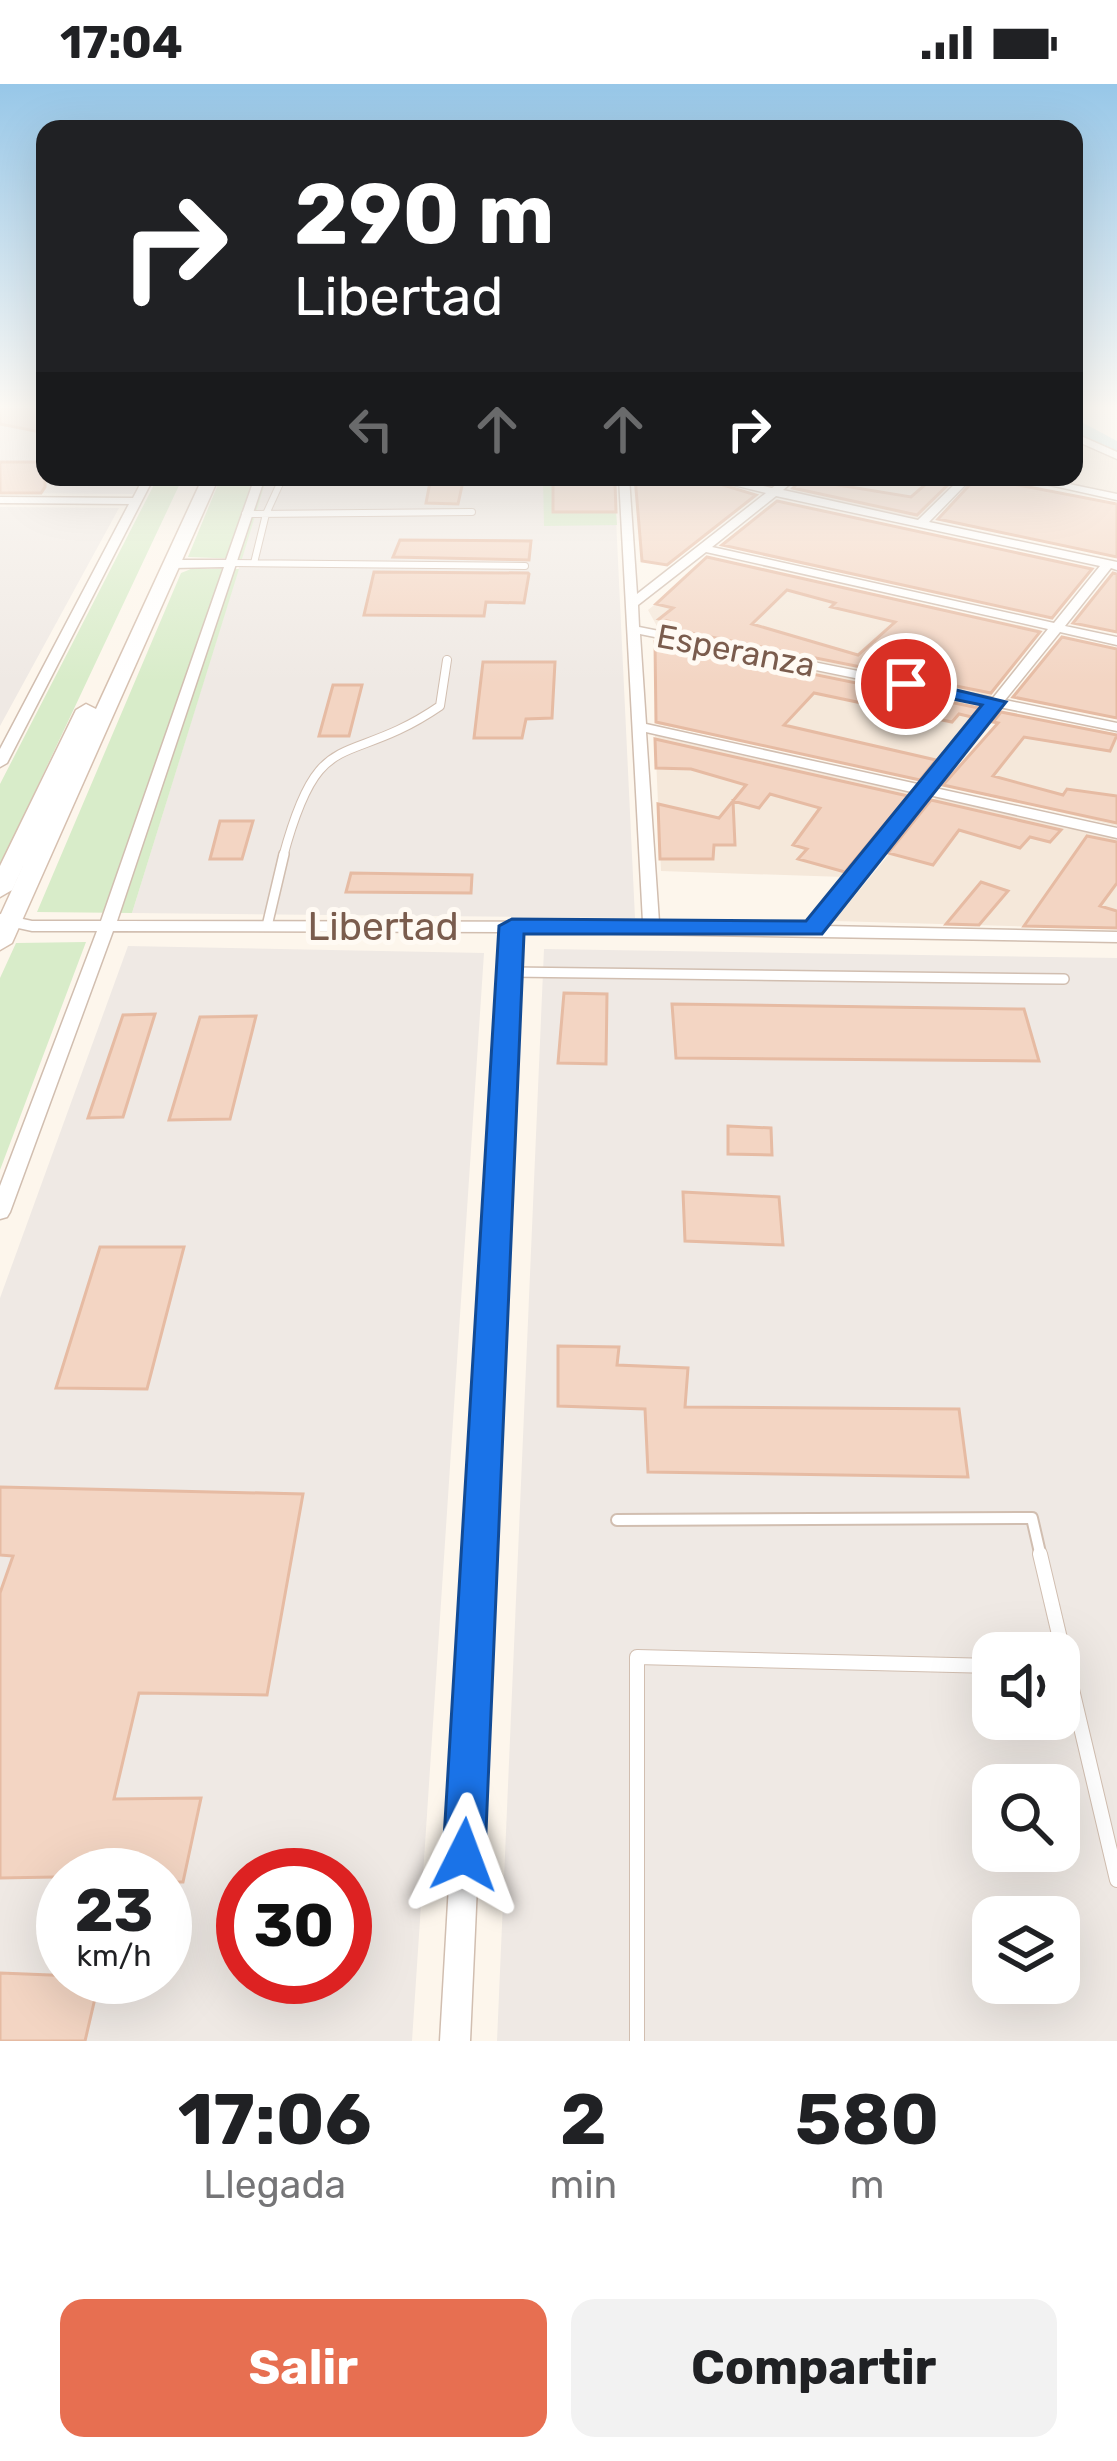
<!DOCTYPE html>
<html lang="es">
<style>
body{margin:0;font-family:Rubik,sans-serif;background:#f2f2f2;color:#202124;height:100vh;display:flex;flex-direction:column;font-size:45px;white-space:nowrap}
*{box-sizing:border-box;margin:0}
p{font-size:39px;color:#757577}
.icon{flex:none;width:66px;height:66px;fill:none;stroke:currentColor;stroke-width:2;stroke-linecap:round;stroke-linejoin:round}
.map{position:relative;height:1957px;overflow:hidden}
.panel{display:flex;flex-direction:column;background:#fff;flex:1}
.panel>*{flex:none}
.banner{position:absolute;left:36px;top:36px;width:1047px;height:366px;border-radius:24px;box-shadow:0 12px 48px #0002;background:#202124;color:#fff;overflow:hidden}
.buttons{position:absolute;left:972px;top:1548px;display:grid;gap:24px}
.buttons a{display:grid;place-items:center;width:108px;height:108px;border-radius:24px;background:#fff;box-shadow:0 12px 48px #0002;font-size:60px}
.speed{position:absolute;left:36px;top:1764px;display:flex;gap:24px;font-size:60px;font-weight:700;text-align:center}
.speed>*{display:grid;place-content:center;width:156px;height:156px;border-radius:50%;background:#fff;box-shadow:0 12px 48px #0002;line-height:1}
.speed small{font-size:30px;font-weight:400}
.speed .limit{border:18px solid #d22;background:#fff;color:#111}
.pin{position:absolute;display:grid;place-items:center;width:102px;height:102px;color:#fff;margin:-51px;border:6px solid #fff;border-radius:50%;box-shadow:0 3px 12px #0007}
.me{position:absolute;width:132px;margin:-66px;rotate:3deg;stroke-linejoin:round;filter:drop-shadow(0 0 9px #0008)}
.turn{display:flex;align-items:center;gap:42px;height:252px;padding:0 60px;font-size:54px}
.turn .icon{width:156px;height:156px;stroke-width:2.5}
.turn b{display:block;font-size:84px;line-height:102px}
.lanes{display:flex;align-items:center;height:114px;padding:0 60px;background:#0003;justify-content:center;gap:60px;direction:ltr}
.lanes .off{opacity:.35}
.eta{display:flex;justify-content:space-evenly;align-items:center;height:204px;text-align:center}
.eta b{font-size:72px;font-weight:700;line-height:84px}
.primary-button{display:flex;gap:24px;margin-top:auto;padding:24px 60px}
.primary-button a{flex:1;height:138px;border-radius:24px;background:#e76f51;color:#fff;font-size:48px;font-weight:700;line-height:138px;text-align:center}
.primary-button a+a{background:#f2f2f2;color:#202124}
.status{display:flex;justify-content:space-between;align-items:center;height:84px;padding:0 60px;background:#fff;direction:ltr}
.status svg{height:33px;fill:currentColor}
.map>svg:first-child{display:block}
.residential{fill:#f5e8da}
.industrial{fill:#efe9e4;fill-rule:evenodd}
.green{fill:#d8ecc9}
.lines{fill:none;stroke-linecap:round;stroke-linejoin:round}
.river{fill:#bfe3e8;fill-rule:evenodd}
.building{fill:#f3d5c3;stroke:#e6bba3;stroke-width:3;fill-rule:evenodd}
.lane-far4-casing{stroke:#d1beb0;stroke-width:8}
.lane-far3-casing{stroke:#d1beb0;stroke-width:10}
.lane-far2-casing{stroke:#d1beb0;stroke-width:12}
.lane-far1-casing{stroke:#d1beb0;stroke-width:14}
.lane-casing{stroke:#d1beb0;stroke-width:16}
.street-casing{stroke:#d1beb0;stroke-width:3}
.secondary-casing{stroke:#d6c0b0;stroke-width:3}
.lane-far4{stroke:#fff;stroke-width:6}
.lane-far3{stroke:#fff;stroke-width:8}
.lane-far2{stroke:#fff;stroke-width:9}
.lane-far1{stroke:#fff;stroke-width:10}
.lane{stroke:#fff;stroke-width:14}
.street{fill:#fff;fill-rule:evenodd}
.secondary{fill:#fff;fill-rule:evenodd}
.route{fill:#1a73e8;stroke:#114b97;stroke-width:3}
.labels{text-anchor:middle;stroke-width:10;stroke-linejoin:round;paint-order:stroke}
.far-street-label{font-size:33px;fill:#7a5c4d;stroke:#fffaf3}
.street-label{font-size:39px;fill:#7a5c4d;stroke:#fffaf3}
</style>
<div class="status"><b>17:04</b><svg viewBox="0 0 49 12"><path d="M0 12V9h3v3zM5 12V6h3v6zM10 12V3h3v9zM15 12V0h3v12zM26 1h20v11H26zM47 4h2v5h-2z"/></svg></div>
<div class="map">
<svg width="1117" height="1957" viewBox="0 0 1117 1957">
<rect width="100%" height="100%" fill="#fdf6ec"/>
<path class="residential" d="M1074,357l43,19v34l-80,-17h37z
M808,393h154l-45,42 -127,-27z
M712,474l329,72 -51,67 -332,-69 -10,-18z
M655,554l329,68 -59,73 -269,-55z
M1007,628l110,22v92l-169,-41z
M655,651l261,55 -72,87 -183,-6z
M937,712l180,43v90l-283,-8z"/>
<path class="industrial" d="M0,325h45v68h97l-9,17 -133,-1z
M267,393h347l21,441 -503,-5z
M0,423l119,1 -119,218z
M128,862l356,7 -72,1088h-412v-743zM63,1791h102v102h-102zM243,1791h102v102h-102z
M544,865l573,9v1083h-620zM993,1569h66v66h-66zM993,1701h66v66h-66zM993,1833h66v66h-66z"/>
<path class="green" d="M158,393h25l-183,389v-82z
M221,393h46l-25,82 -54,-2z
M543,393h71l3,48 -73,1z
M191,485h48l-107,344 -95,-1 144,-339z
M86,858l-86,228v-192l16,-35z"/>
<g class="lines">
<path class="river" d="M1074,334l43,23v17l-43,-23z"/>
</g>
<path class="building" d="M0,325h45v24l-45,-9z
M0,378h45v25l-4,6h-41z
M431,393h33l-6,27 -32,-1z
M635,393h62l59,18 -89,70 -25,-4z
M934,393h22l-39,38 -124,-27 9,-9 109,18z
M977,393l140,27v53l-179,-38z
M553,399h62l1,29h-63z
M777,417l315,68 -40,49 -330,-73z
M400,456l131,1 -2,19 -136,-3z
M707,473l333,75 -49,61 -330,-66 7,-6 -9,-2 14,-11 -17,-4zM787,506l48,13 -4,4 64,15 -37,33 -106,-31z
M374,488l154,1 1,1 -5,29 -38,-1 -2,14 -120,-1z
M1113,489l4,1v58l-44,-9z
M1062,553l55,12v69l-104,-21z
M655,559v-1l324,66 -7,9 -13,-3 -7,8 -138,-29 -30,32 152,35 -16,20 -264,-58z
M483,578h72l-3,56 -26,1 -4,19h-48z
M333,601h29l-13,51h-30z
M1001,628l116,23 -7,16 -86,-14 -31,39 70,19 4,-6 50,7v27l-174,-38 55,-62 -5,-1z
M655,655l253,57 -63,76 -47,-13 9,-10 -14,-4 27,-37 -50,-14 -11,14 -26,-7 2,44h-21l-1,14h-53l-2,-55 61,14 27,-33 -55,-16 -35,-1z
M931,716l130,30 -11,12 -20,-5 -10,11 -61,-18 -26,35 -45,-12z
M220,737h33l-11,38h-32z
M1087,752l30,6v41l-17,23 17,5v17l-93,-2z
M351,789l121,2 -1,18 -125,-1z
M981,798l27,9 -29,34 -33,-1z
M564,909l43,1 -1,70 -48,-1z
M672,920l352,5 15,52 -363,-3z
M155,930l-32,103 -35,1 35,-103z
M256,932l-26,103 -61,1 31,-103z
M728,1042l43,2 1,27 -44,-1z
M683,1108l96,5 4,48 -98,-4z
M100,1163h84l-37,142 -91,-1z
M558,1262l61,1 -2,18 71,3 -3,39 274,2 9,68 -320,-5 -3,-63 -87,-3z
M0,1403l303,7 -36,201 -128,-2 -25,106 87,-1 -18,84h-18v-7l-165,3v-285l13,-37 -13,-1z
M0,1889l100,4 -15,64h-85z"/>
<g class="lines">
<g class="lane-far4-casing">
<path id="lane-far4" d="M245,430l227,-2
M231,479l294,3
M254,479l12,-49 17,-37"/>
</g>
<g class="lane-far3-casing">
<path id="lane-far3" d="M283,773c37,-138 62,-86 157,-151l7,-46"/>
</g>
<g class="lane-far2-casing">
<path id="lane-far2" d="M267,842l17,-72
M511,888l553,7"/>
</g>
<g class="lane-far1-casing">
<path id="lane-far1" d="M617,1436l415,-2 9,39"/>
</g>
<g class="lane-casing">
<path id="lane" d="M1040,1470l77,326
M637,1957v-384l356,9"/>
</g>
<g class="street-casing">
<path id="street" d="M1074,349l43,19v7l-43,-19z
M144,393h10l-147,286 -7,4v-18l129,-245 -129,-1v-6l133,1z
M255,393h10l-148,444 526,1 -24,-445h10l8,117 129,-101 -65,-16h20l51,11 14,-11h12l-15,13 135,30 44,-43h11l-44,45 188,40v8l-6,-2 -46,58 52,11v8l-57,-13 -55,68 112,23v8l-118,-24 -64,81 182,40v10l-188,-43 -105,131 293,6v10l-597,-10 -50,1109h-30l64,-1109 -391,-1 -103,281 -3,5 -7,2v-33l97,-255h-65l-32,-7v-10l32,7h69l123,-354 -52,1 -6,-4 6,-4h54zM776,412l324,70 -46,57 -342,-76zM706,468l342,77 -55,69 -354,-71 -1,-22zM640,550l347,71 -65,80 -276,-61zM646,648l270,61 -109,132 -148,-3z
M1014,393h21l82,17v6z"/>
</g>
<g class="secondary-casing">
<path id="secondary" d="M203,393h16l-207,466 -12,7v-34l28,-61 -16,35 -12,7v-31l76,-156 10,-6 10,5z"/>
</g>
<use href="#lane-far4" class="lane-far4"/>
<use href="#lane-far3" class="lane-far3"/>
<use href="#lane-far2" class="lane-far2"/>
<use href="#lane-far1" class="lane-far1"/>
<use href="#lane" class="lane"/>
<use href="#street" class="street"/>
<use href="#secondary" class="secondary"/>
</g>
<linearGradient id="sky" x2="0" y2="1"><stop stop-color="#97c7e8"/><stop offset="0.54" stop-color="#fefbf6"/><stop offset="1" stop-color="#fefbf6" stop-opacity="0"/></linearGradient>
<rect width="1117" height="599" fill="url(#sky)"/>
<path class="route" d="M906,594l100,24 -184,232h-298l-39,921 -6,15 -15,6 -15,-6 -6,-15 56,-929 13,-7 294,2 176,-216 -83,-17 -3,-4z"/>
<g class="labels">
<g class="far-street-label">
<text transform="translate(736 566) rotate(11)" y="12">Esperanza</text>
</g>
<g class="street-label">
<text x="383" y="856">Libertad</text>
</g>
</g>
</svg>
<div class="buttons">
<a><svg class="icon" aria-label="sound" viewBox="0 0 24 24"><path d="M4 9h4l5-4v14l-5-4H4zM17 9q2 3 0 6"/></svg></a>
<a><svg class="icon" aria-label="search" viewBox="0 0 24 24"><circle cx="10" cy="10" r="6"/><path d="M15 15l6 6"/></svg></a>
<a><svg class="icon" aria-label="layers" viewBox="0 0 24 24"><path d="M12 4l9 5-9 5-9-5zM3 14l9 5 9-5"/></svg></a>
</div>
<div class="speed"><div>23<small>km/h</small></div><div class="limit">30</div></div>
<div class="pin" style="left:906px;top:600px;background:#d93025"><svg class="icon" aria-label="arrive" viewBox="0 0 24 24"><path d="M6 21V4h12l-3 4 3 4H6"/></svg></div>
<svg class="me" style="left:464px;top:1771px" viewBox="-20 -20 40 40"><path d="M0-17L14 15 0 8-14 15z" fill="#1a73e8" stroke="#fff" stroke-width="4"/></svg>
<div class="banner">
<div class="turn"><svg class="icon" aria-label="right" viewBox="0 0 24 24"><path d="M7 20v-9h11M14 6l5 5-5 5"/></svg><div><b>290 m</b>Libertad</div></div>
<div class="lanes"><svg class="icon off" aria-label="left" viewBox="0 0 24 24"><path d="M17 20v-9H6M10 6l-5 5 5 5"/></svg><svg class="icon off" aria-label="ahead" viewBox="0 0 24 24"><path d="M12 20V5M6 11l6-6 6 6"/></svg><svg class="icon off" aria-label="ahead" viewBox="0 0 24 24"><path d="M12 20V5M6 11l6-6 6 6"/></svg><svg class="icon" aria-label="right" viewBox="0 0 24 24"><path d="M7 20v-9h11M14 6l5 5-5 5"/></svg></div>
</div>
</div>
<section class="panel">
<div class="eta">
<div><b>17:06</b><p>Llegada</p></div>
<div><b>2</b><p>min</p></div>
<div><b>580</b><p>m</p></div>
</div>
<div class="primary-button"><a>Salir</a><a>Compartir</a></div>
</section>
